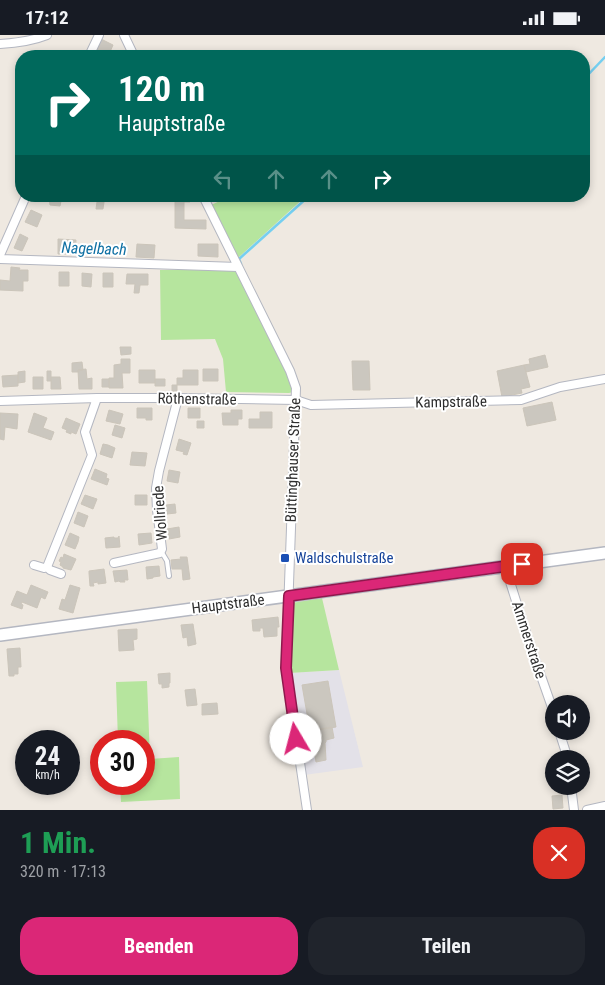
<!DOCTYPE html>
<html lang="de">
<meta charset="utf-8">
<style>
body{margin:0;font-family:"Roboto Condensed",sans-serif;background:#20242c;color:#f1f3f6;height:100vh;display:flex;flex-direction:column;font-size:19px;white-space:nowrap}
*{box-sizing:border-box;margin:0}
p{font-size:16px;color:#9ea1a6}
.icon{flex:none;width:28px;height:28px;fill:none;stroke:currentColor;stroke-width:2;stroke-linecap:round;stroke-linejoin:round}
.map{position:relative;height:775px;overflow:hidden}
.side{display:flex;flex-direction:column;background:#171b24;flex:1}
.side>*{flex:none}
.hud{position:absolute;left:15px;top:15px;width:575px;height:152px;border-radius:20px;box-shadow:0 2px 8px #0003;background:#00695c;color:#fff;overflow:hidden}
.controls{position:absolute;left:545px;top:660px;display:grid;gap:10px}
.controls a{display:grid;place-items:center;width:45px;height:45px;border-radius:50%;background:#171b24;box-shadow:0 2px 8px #0003;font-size:25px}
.speed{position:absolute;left:15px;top:695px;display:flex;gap:10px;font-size:25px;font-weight:700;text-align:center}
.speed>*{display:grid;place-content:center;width:65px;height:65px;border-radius:50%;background:#171b24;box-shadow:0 2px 8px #0003;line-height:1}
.speed small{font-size:12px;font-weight:400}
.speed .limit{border:8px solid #d22;background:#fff;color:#111}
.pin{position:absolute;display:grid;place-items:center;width:42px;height:42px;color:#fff;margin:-21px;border-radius:10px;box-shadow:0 2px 8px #0006}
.me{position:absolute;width:55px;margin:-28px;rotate:352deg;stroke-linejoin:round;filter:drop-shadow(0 0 4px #0008)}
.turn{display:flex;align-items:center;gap:18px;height:105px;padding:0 20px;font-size:22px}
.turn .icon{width:65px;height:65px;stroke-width:2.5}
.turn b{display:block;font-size:35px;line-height:42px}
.lanes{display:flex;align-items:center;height:48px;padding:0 20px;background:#0003;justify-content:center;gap:25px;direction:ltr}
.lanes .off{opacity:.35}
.round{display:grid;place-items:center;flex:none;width:52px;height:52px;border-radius:20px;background:#20242c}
.head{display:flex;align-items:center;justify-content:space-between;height:85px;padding:0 20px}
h1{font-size:30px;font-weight:700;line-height:38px;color:#1e9e55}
.button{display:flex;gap:10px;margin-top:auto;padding:10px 20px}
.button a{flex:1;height:58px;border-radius:20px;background:#db2777;color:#fff;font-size:20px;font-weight:700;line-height:58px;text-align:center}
.button a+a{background:#20242c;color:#f1f3f6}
.status{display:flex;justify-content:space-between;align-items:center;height:35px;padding:0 25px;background:#171b24;direction:ltr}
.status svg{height:14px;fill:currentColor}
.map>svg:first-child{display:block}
.industrial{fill:#e3e1e8}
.green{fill:#b6e59e}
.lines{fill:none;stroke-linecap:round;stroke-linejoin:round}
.stream{stroke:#75cff0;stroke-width:2.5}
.building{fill:#cbc7bf;stroke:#cbc5ba}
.lane-casing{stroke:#b4b7c1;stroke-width:6}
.street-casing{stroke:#b4b7c1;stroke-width:10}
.secondary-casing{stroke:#b4b7c1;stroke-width:14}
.lane{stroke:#fff;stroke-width:4}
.street{stroke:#fff;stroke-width:8}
.secondary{stroke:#fff;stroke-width:11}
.route-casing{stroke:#8e194d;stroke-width:12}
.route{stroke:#db2777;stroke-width:9}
.transit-dot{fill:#1a4fb4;stroke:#fff;stroke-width:2}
.labels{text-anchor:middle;stroke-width:4;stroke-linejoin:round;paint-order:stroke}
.street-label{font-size:15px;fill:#2e2e2e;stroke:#fff}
.transit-label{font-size:15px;fill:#164399;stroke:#fff;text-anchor:start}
.water-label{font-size:16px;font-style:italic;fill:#0d6fa3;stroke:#fff}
</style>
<div class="status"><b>17:12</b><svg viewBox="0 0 49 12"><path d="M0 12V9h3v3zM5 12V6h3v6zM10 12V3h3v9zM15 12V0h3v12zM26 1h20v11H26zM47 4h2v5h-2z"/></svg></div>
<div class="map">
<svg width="605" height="775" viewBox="0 0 605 775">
<rect width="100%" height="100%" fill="#efe9e1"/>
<path class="industrial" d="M339,635l24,97 -59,8 -15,-102z"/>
<path class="green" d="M231,161h75l-68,62 -27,-53z
M160,235h76l56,111 1,11 -4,1 -63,-1 -3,-33 -8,-20 -54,1z
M322,563l17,72 -50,3 3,-70z
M147,646l3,78 29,-2 1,42 -59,3 -1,-18h24v-43h-26l-2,-59z"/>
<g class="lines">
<path class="stream" d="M584,44l21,-22
M241,229l-2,-5 70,-63"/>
</g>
<path class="building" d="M101,4l12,6 -3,7 8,4h-25z
M49,161h14v5h-2l-1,5 -10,-1z
M175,161h17l-2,1v5h-6v18h22v9l-31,-1z
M97,167h7l-1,7h-7z
M31,175l11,5 -5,12 -12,-5z
M20,199l8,4 -6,13 -8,-3z
M58,204l18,1 -1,14h-17z
M137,209l18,1 -1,13 -18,-1z
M198,209h20v13l-20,-1z
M11,232l9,1 -1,2h9v11h-5v10l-23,-1v-10l10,1z
M59,237h10v14h-10z
M82,238l10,1 -1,13 -9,-1z
M103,238h10v14h-10z
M127,239h21v11h-8l-1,8h-5l1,-9h-9z
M120,312h11v7l-10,1z
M545,320l3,12 -22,5 -2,-7 6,-1 -1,-5z
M121,324h9v14h-8l1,15h-14v-10h5v-13l7,-1z
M352,326h17l1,29h-17z
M82,327l1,8h-5l1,2h-7v-9z
M524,330l6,22 -9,2 1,4 -20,4 -5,-26z
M86,334l1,10 5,-1v11h-13l-1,-19z
M203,334h15v12h-15z
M139,335h16v13h-16z
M183,335h15v15h-21v6h-5v-6h5v-7h6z
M25,336v11l-7,1v-11z
M47,336h4v10h-4z
M18,340v11l-15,1 -1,-11z
M33,342h10v12h-10z
M51,342h9l1,12h-10z
M102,344h7v8h-7z
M155,344h10v7h-10z
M552,367l4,18 -29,6 -4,-18z
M137,373h15v12h-6v-2h-9z
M188,373h12v10h-12z
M109,375l14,4 -3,10 -14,-3z
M231,375h11v9h-4v6h-15l-1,-12h9z
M260,377h12v16h-23v-9h11z
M0,378l18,1 -1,15 -12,-2 -1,13 -4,-1z
M34,378l13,5 -4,10 11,4 -3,8 -23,-8z
M66,383l14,6 -4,10 -5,-2v2l-5,-2 1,-2 -5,-2z
M197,386h7v7h-7z
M115,390l10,3 -3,10 -10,-3z
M179,404l12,4 -4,12 -4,-1 1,-2 -8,-2z
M103,409l5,1 7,3 -3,10 -12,-4z
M132,417l15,1 -2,13 -15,-1z
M95,434l12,5 -1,4 3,1 -2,6 -16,-6z
M169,435l11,2 -2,11 -11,-2z
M85,460l12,4 -4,10 -12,-5z
M135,460h12v10h-12z
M175,469l1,9 -9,1 -1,-9z
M78,477l10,4 -4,11 -10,-4z
M179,492l1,10 -11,2 -2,-10z
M70,498l9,4 -1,5 -3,7 -10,-4z
M151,498l1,10 -13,2 -1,-11z
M119,501l1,11 -14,1 -1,-10 9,-1v1h4z
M64,519l12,5 -5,11 -8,-2v-1l-3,-2 1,-3 -2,-1 2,-4 2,1z
M180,522h7l3,22 -7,1 -1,-11h-10l-1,-9 10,-1z
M159,531l1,10 -7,1v1l-6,1 -1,-12z
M104,534l2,14 -8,1v-2l-5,1 1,3h-4l-1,-13v-2z
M127,535l1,10h-4l1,2h-5l-1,-1 -4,1 -2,-11z
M31,550l17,7 -3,7 -4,-2 -4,11 -15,-6 -1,2 2,1 -1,4 -11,-4 6,-14 10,4z
M70,550l10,3 -7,25 -14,-4 3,-10 3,1z
M278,582l1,10h-2v9l-13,1 -1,-9h-3v3h-7l-1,-11z
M193,589l3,20 -8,2 -1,-9 -4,1 -2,-13z
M137,594v10l-4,1 1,10 -15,1 -1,-21z
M20,613l1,19h-3v7h-4v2h-5l-2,-27z
M170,638v10h-1v4l-7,1v-4h-3l-1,-10z
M328,646l8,46 -26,4 -8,-46z
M195,654l2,16 -10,1 -2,-16z
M217,668l1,11 -16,1v-11z
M332,692l2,11 -8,2v2l-1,1 1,17 -10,2 -1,-6h-2l-3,-25z
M554,734v11l-6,2 -3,-9z
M562,760l1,13 -10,1 -1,-13z"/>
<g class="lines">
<g class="lane-casing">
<path id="lane" d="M161,516l6,10 2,15"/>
</g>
<g class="street-casing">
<path id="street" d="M124,0l10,21
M0,9c16,-1 32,-3 47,-9
M89,21l10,-21
M203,161l87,175 6,17 -10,280 21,142
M0,220l26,-59
M0,224l238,8
M0,366l97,-3h81l118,2 15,5 210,-5 39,-13 45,-8
M114,528l46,-10 2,-4 -5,-39 -1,-22 3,-17 19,-73
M34,530l10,3 3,-1
M505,531l24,76 25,71
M61,539l-11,-4 -3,-3 45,-112 -7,-23 12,-34
M559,696l9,28
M571,751l3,24
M587,775l18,-4"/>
</g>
<g class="secondary-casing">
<path id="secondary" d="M0,600l605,-82"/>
</g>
<use href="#lane" class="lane"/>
<use href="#street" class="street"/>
<use href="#secondary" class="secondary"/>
</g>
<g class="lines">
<g class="route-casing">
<path id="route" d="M296,704l-10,-71 3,-72 233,-32"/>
</g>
<use href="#route" class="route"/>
</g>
<rect class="transit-dot" x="280" y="518" width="10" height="10" rx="2.5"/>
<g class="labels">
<g class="street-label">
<text transform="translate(197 364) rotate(1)" y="5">Röthenstraße</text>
<text transform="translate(451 367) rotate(-1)" y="5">Kampstraße</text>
<text transform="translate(293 425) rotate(-88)" y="5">Büttinghauser Straße</text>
<text transform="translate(160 478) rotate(-94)" y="5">Wollriede</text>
<text transform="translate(228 569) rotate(-7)" y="5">Hauptstraße</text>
<text transform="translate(529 605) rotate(72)" y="5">Ammerstraße</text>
</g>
<g class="transit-label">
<text x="295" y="528">Waldschulstraße</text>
</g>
<g class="water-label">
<text transform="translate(94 213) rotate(2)" y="6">Nagelbach</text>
</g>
</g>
</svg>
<div class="controls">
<a><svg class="icon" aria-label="sound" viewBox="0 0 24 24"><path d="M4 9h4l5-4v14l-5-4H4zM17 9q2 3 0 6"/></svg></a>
<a><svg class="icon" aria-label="layers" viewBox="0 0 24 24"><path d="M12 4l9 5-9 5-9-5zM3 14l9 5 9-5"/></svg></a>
</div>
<div class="speed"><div>24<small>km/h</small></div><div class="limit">30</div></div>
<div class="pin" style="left:522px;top:529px;background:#d93025"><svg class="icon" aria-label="arrive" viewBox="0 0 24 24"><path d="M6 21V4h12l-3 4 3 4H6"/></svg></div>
<svg class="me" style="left:296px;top:704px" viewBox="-20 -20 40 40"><circle r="19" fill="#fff"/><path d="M0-13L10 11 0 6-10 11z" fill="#db2777"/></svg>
<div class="hud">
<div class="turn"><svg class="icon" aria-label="right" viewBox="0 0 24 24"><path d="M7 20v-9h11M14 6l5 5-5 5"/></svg><div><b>120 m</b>Hauptstraße</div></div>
<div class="lanes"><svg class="icon off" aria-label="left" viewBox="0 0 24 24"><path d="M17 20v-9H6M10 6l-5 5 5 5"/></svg><svg class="icon off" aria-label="ahead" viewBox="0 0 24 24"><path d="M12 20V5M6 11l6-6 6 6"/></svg><svg class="icon off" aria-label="ahead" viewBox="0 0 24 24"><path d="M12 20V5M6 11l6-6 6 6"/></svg><svg class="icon" aria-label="right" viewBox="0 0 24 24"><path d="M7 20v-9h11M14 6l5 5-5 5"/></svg></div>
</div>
</div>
<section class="side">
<div class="head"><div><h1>1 Min.</h1><p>320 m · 17:13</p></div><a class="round" style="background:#d93025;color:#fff"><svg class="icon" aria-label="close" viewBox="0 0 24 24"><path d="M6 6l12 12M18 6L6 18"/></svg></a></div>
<div class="button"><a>Beenden</a><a>Teilen</a></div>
</section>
